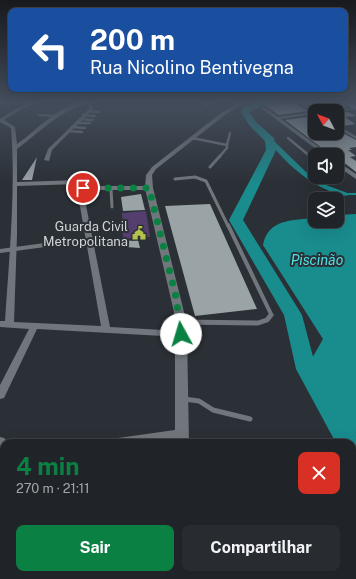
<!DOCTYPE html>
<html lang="pt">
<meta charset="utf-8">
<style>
body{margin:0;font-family:"Public Sans",sans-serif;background:#282c30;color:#f1f3f6;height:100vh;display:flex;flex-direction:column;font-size:15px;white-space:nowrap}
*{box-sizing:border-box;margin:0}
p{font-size:13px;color:#a2a4a8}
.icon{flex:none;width:22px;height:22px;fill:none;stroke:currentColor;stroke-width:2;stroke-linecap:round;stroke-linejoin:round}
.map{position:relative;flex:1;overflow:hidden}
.drawer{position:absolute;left:0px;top:439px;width:356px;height:140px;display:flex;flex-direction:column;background:#202428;border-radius:12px 12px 0 0;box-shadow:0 4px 16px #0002,0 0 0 1px #3d4145}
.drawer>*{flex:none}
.top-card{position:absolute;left:8px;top:8px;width:340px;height:84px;border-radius:8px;box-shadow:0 4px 16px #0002,0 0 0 1px #3d4145;background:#1a4fa0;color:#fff;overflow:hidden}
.needle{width:26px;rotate:311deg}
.buttons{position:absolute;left:308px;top:104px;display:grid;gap:8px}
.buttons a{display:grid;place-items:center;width:36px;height:36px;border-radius:8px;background:#202428;box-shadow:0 4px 16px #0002,0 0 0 1px #3d4145;font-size:20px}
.pin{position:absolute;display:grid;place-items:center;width:34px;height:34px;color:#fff;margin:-17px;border:2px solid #fff;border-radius:50%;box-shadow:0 1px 4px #0007}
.me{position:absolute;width:44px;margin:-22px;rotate:354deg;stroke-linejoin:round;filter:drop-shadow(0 0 3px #0008)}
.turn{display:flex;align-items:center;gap:14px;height:84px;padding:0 16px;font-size:18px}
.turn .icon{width:52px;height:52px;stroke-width:2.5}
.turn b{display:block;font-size:28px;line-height:34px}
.round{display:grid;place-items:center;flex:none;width:42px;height:42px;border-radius:8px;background:#282c30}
.head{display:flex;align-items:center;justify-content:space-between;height:68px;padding:0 16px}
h1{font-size:24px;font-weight:700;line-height:30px;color:#0b8043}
.primary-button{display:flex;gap:8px;margin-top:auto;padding:8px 16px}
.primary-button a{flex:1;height:46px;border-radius:8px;background:#0b8043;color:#fff;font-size:16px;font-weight:700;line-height:46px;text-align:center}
.primary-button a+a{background:#282c30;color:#f1f3f6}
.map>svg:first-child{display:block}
.green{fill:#533e6d}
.water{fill:#198c8e}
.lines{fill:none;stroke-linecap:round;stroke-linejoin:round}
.stream{stroke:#198c8e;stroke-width:2}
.canal{fill:#198c8e;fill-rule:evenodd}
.river{fill:#198c8e;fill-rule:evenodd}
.building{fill:#9aa4a7}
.service-far3{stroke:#70767c;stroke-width:2.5}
.service-far2{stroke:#70767c;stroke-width:3}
.service-far1{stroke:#70767c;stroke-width:4}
.service{stroke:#70767c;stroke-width:5}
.minor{fill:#70767c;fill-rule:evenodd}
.tertiary{fill:#70767c;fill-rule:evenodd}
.primary{fill:#959dc8;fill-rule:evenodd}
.motorway{fill:#adb7fa;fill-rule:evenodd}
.route{stroke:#0b8043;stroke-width:7;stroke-dasharray:0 12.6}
.labels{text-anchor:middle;stroke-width:4;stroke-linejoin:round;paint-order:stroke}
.poi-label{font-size:13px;fill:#d1d5d8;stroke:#2b3036;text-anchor:end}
.water-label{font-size:14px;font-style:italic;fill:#4de3e6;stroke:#2b3036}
</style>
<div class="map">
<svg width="356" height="579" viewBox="0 0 356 579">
<rect width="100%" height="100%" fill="#2b3036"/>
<path class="green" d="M146,211l4,26 -27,2 -1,-26z
M0,492l4,3v80h23l2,4h-29z
M47,575h128l-9,4h-123z"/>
<path class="water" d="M356,214v219l-50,-64 17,-30 -60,-94c5,-26 30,-25 52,-27v3h22v-6z"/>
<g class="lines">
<path class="stream" d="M346,194h10"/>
<path class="canal" d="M268,139h4l34,33 20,13 24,9 -4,2c-34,-8 -56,-29 -78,-55z"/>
<path class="river" d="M258,102h14l-23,10 6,9 19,17 2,12 -33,70 59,95 14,53 40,65v18l-4,2v-10h-16l-40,-74 -12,-54 -55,-95 37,-70 -1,-9 -16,-16 -8,-13 2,-5z"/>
</g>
<path class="building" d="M279,102l7,3 9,-2 13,8 -29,4 -15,-10z
M306,102h34l7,5 -15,4h-15z
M348,112l8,4 -11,1 10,7 -13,2 -5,-4v-9z
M315,116v2l-9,2 9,6v7h28l13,7v7l-7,1 3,2h-4l8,6 -6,1 6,4v11l-19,-15v-2h-6l-46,-35z
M37,157l-5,23h-10z
M141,194l4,16 -22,1 -2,-14z
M210,204l47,105 -62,7 -30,-110z
M138,240l2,8 -14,-1v-6z"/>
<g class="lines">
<path class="service-far3" d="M88,111l11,1
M39,115l16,1
M83,115l12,1
M80,119l13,1
M76,123h14
M72,127l13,1
M68,131l14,1
M192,138l35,7 3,-12
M288,138l23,19
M219,157l8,-9v-3"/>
<path class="service-far2" d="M309,156l6,2
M312,158l-2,4 5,4
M210,167l10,-11
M330,177l2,1
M175,179l20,-2 11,4 22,45
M111,189l1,18"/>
<path class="service-far1" d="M228,225l43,89 -1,2
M0,251l45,-6"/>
<path class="service" d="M181,322l77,1 9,-3 4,-5
M184,399l15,2 14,9 37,9"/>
<path class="minor" d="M31,102h6l-19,9 -14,9 11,7 2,17c22,-15 43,-42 73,-42l3,4v3l-41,41 -3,11 -5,-1 4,-11 41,-40v-3l-2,-2c-28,7 -47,28 -70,45v33l63,-2 2,1 3,5h64l3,2 -3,2h-64l-1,5 26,132 71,4 3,1 1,2 -1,2 -3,1 -144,-8 -33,69 -4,1v-14l29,-56 -29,-2v-6h5c4,-63 11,-131 6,-193l-11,-6v-3l16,-10zM78,184l2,4 -2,7 23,131 -87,-4 3,-87v-49z
M206,102h6l-6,4h-2v-2z
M296,102h6l14,9h-1v3l-34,5 49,36h-6l-63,-47 3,-1 14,10 34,-5z
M356,107v2l-19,3 -4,-1z
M337,125l19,11v3l-19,-11z
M337,161l19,13v5l-19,-13z
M182,429l4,1 2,4 -2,4 -4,1 -28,4h-42l2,-4 4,-1z
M0,437l4,1 5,5h-5v7l-4,-1z"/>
<path class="tertiary" d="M239,102h6l-20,13 -69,54 -4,6 1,13 31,124 3,22 2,109h-14v-109l-1,-22 -29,-124 1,-13 6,-8 69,-54z
M188,575h18l2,4h-18z"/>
<path class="primary" d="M341,102h7l8,4v4z"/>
<path class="motorway" d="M0,102h3v1l-3,2z"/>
</g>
<linearGradient id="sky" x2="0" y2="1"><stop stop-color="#181a1e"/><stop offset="0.55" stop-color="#444e5d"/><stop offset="1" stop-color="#444e5d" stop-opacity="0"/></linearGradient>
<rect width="356" height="184" fill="url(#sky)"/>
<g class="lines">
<path class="route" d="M83,188h66l27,109 5,37"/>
</g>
<defs>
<g id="civic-bare" transform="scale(1.08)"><path d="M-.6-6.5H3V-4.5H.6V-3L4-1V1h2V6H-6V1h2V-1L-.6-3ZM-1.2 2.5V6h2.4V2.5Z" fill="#b3c24b" stroke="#2b3036" stroke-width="2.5" paint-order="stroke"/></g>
</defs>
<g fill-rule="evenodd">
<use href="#civic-bare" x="139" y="233"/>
</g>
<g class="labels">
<g class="poi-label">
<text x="128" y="231">Guarda Civil<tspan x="128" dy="15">Metropolitana</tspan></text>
</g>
<g class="water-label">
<text x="317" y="265">Piscinão</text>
</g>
</g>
</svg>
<div class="buttons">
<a><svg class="needle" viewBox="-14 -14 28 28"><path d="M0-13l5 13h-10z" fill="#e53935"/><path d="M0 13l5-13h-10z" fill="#a2a4a8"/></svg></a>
<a><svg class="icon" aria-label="sound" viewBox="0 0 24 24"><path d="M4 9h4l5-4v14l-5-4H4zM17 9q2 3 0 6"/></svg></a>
<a><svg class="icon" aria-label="layers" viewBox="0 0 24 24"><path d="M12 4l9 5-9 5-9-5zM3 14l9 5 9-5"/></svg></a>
</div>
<div class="pin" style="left:83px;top:188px;background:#d93025"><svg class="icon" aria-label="arrive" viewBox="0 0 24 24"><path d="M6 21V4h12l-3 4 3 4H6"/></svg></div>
<svg class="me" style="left:181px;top:334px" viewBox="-20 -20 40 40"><circle r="19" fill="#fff"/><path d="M0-13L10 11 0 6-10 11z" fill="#0b8043"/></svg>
<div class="top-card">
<div class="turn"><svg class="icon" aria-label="left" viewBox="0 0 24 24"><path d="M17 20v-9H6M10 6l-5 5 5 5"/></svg><div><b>200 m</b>Rua Nicolino Bentivegna</div></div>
</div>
<section class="drawer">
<div class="head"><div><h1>4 min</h1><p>270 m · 21:11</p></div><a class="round" style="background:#d93025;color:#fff"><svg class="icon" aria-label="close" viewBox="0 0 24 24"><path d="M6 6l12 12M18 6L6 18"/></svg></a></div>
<div class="primary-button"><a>Sair</a><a>Compartilhar</a></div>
</section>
</div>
